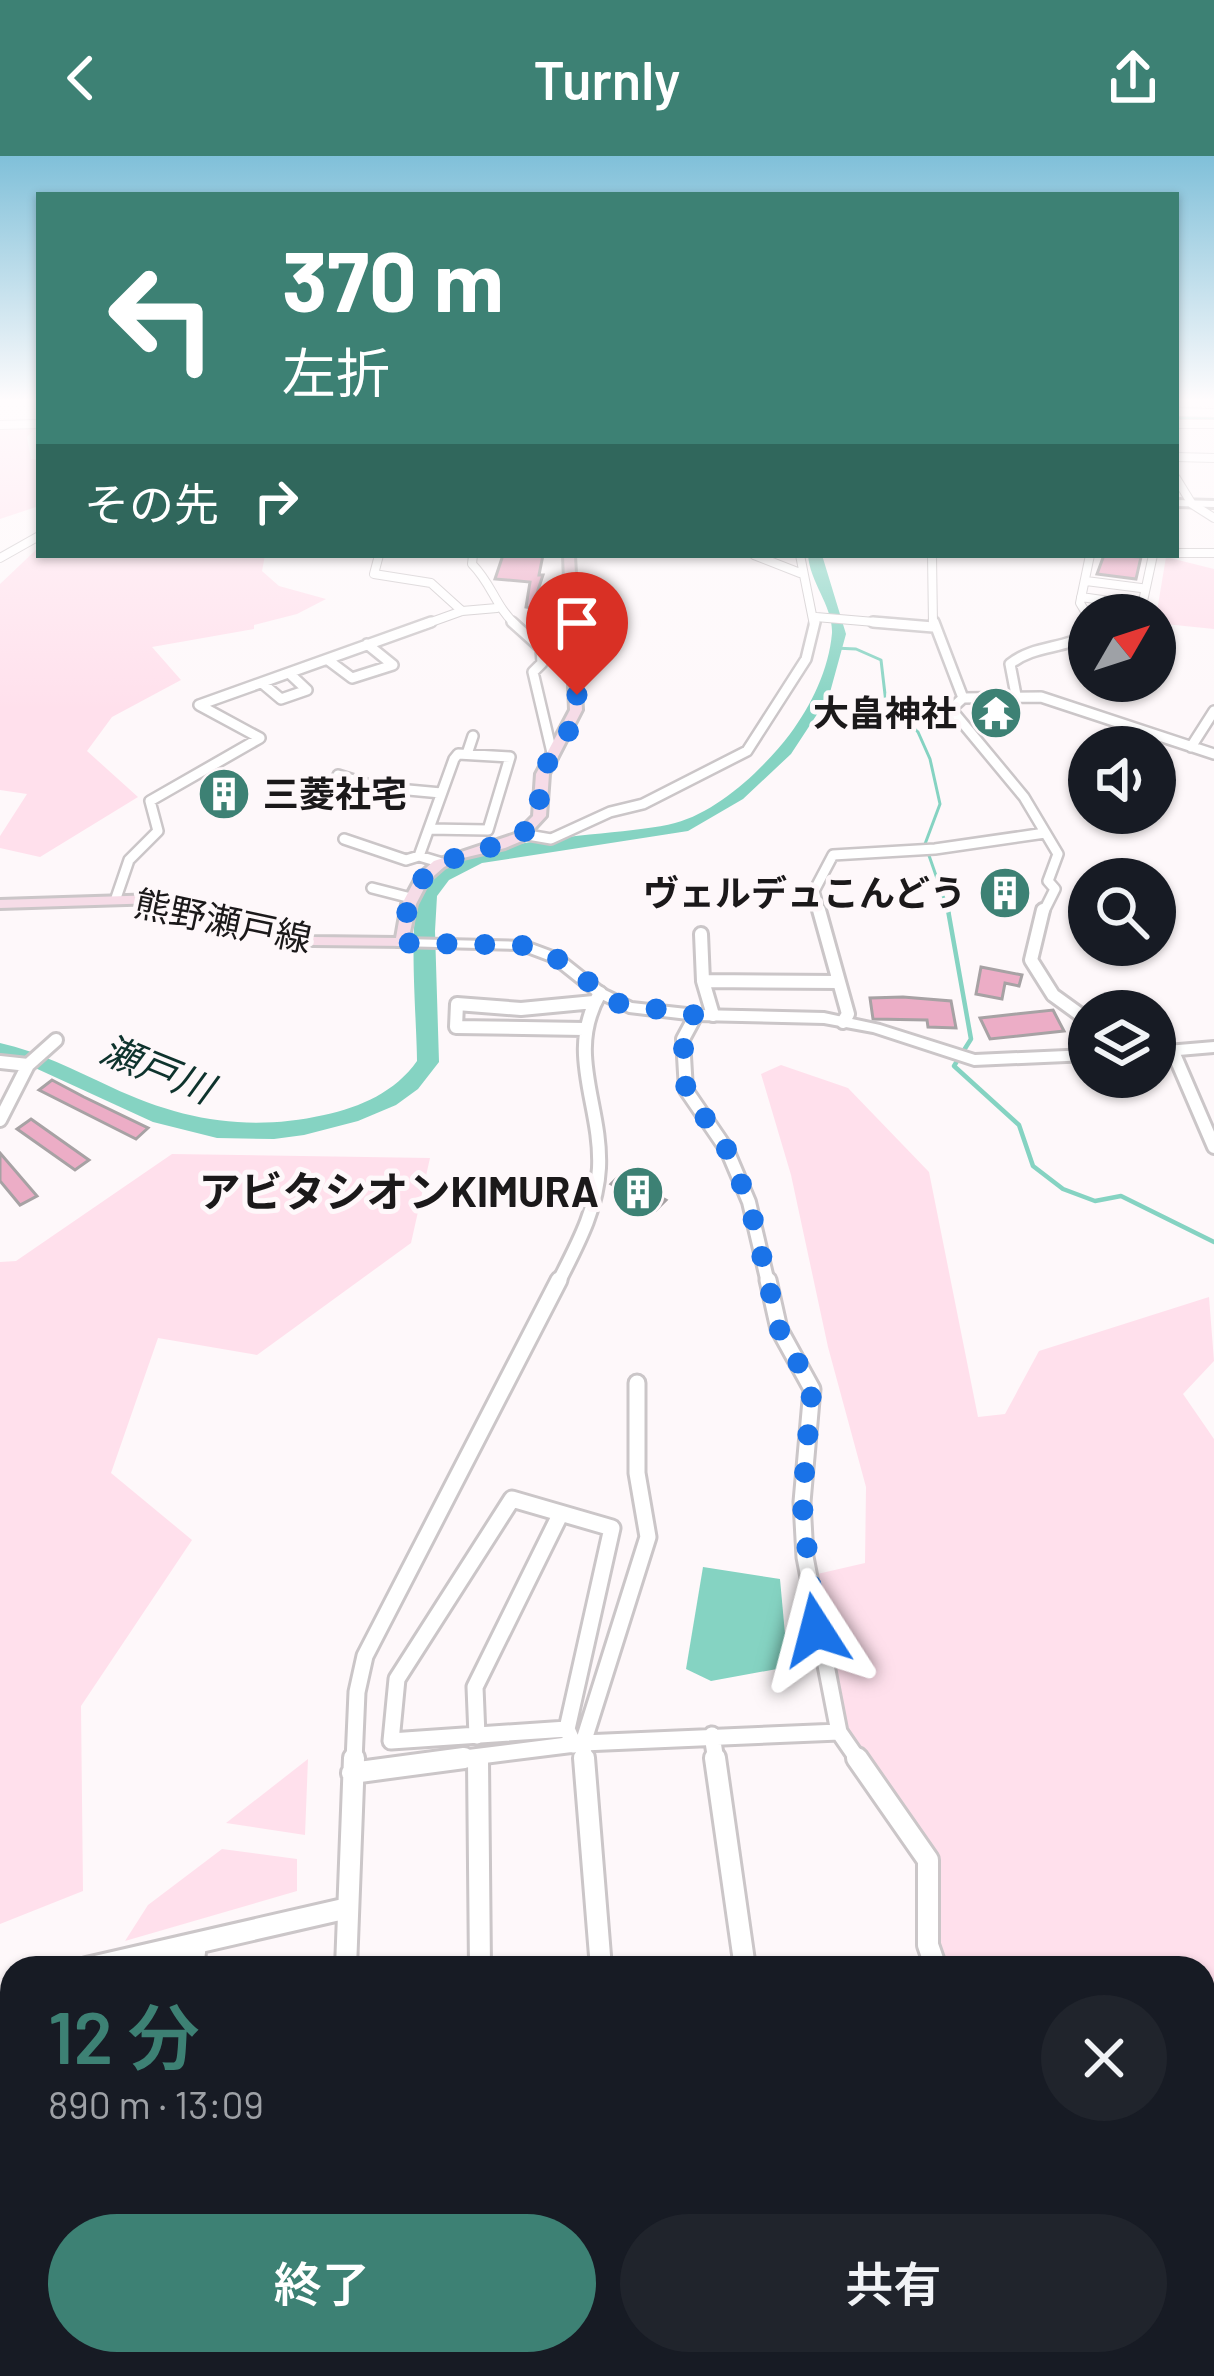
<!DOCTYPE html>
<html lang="ja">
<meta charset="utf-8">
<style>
body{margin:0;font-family:Barlow,"Noto Sans JP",sans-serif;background:#20242c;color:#f1f3f6;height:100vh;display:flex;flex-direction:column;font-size:45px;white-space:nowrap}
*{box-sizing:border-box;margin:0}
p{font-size:39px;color:#9ea1a6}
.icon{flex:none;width:66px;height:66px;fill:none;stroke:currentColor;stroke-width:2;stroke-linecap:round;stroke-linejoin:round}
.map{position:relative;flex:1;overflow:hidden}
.drawer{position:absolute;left:0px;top:1800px;width:1215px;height:420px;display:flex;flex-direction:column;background:#171b24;border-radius:36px 36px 0 0;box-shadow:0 3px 9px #0004}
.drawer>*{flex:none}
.banner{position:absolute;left:36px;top:36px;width:1143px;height:366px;border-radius:0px;box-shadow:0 3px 9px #0004;background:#3d8174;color:#fff;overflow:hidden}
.needle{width:78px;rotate:51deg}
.controls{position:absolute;left:1068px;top:438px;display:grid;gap:24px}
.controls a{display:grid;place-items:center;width:108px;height:108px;border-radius:50%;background:#171b24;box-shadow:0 3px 9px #0004;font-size:60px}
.pin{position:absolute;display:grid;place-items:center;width:102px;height:102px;color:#fff;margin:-123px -51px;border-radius:50% 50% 50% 0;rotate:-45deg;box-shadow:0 0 12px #0007}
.pin .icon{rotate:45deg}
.me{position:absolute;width:132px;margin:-66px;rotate:351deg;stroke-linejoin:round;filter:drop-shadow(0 0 9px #0008)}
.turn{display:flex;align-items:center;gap:42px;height:252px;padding:0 48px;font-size:54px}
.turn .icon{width:156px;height:156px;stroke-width:2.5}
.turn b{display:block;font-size:84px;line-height:102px}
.then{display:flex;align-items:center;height:114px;padding:0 48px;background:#0003;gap:24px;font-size:45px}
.round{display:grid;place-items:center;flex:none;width:126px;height:126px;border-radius:63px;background:#20242c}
.headline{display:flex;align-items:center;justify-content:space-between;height:204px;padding:0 48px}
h1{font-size:72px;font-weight:600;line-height:90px;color:#3d8174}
.cta{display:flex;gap:24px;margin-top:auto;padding:24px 48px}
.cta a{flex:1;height:138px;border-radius:72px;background:#3d8174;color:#fff;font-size:48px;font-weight:600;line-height:138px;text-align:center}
.cta a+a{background:#20242c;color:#f1f3f6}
header{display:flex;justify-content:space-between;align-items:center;height:156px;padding:0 48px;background:#3d8174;color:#fff;font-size:54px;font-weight:600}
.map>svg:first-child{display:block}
.green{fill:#ffe0ec}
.water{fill:#85d3c2}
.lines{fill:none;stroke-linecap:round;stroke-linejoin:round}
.stream-far1{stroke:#85d3c2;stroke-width:3}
.stream{stroke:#85d3c2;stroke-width:4.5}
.river{fill:#85d3c2;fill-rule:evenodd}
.building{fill:#ecadc6;stroke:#a7a2a4;stroke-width:3}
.minor-far4-casing{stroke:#cbc6c8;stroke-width:10}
.minor-far3-casing{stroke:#cbc6c8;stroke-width:14}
.minor-far2-casing{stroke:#cbc6c8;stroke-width:18}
.minor-far1-casing{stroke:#cbc6c8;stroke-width:21}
.minor-casing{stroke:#cbc6c8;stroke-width:26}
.tertiary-casing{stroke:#cbc6c8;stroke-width:6}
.secondary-casing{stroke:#cbc6c8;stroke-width:6}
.minor-far4{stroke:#fff;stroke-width:8}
.minor-far3{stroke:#fff;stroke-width:9}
.minor-far2{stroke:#fff;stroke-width:12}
.minor-far1{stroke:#fff;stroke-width:15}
.minor{stroke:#fff;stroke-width:20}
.tertiary{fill:#fff;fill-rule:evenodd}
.secondary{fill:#f6dce7;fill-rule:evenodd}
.route{stroke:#1a73e8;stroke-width:21;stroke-dasharray:0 37.8}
.labels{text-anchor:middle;stroke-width:10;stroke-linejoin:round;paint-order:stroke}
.far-poi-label{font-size:36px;font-weight:bold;fill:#1b191a;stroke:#fef8fa;text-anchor:end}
.far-street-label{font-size:36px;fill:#1b191a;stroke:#fef8fa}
.far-water-label{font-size:39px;font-style:italic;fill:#0e332d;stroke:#fef8fa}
.poi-label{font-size:42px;font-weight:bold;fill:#1b191a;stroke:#fef8fa;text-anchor:end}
</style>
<header><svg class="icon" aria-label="back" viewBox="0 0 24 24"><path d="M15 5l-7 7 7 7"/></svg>Turnly<svg class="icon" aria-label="share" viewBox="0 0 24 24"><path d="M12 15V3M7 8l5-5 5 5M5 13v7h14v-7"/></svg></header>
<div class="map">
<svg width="1214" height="2220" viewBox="0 0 1214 2220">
<rect width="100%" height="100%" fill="#fef8fa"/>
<path class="green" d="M38,269l-11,12 4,22 8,1v46l-39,13v-92z
M39,391v8h226l-3,16 17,15 47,13 -29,15 -43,11v4l-102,18 29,33 -69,37 -25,34 51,46 -98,60 -40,-9v-12l27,-42 -27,-4v-206z
M1166,401l48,12v60l-59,-6z
M781,909l67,23 81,84 49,245 27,-3 34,-63 170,-54 5,64 -31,33 31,45v795l-11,-34v-232h-260l-11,-19 -9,-108 -94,-140 -16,-126 52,-12 1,-76 -38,-140 -37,-172 -30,-101z
M172,998l258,4 -19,85 -154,112 -99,-17 -47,135 81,67 -111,166 2,185 -83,33v-662l16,-1z
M308,1603l-3,76 -79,-12z
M222,1693l75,10v32l-172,50 23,-36z"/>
<path class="water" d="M703,1411l77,12 8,88 -77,14 -25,-12z"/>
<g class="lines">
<path class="stream-far1" d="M834,492l22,1 25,11 5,43 32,29 12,27 10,45 -15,40 24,69"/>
<path class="stream" d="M948,754l23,129 -17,27 65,59 14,41 30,23 32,12 26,-5 93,46"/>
<path class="river" d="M1176,261h38v6h-38z
M808,399h14l24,79 -17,62 -38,58 -48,45 -55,32 -206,32 -33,17 -12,16 -2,35 4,131 -21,27 -22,16 -38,16 -54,14 -30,4 -57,-1 -64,-16 -120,-55 -33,-10v-14c40,9 74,27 111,44 70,33 137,45 213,28 37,-8 71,-23 93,-54 0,-35 -9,-137 2,-165 24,-64 197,-57 256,-73 44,-12 88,-54 115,-89 21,-28 39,-65 42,-101 1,-27 -22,-50 -24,-78z"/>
</g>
<path class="building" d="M503,399h40l-4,20h4l-11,33 -6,-1 4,-25 -35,-3z
M1104,399l37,2 -5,22 -39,-5z
M981,811l41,8 -3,11 -14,-3 -3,16 -26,-5z
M903,841l48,4 5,27 -28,-1 -1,-7 -54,-1 -3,-21z
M1053,854l11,21 -74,8 -10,-21z
M52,924l32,17 64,31 -12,11 -97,-49z
M31,963l58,41 -14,10 -58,-41z
M0,997l37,43 -17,9 -20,-24z
M621,1018l45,26 -10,10 -45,-26z"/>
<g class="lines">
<g class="minor-far4-casing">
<path id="minor-far4" d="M1176,256l38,1
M1176,268h38
M0,269l39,-1
M1176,301l38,1
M1176,322l16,26 22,14
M1176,397h38
M379,399l-5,19 57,9 31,28
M473,399l-1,9c20,20 23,42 44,61
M754,399l46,18
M800,399l14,70
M932,399l1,70
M0,402l39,-22
M1086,425l55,7
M1081,441l57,8
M1140,459l13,-60
M816,461l93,8
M1089,462l-9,-15 10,-48
M423,469l39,-14 35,-3"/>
</g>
<g class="minor-far3-casing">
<path id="minor-far3" d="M512,466l29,26 1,15 -9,9 20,85
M873,466l60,5
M934,466l29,76 -12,11 73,88 34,57 -10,27 7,8 -12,24
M328,504l24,18 41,-13 -26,-21
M262,527l19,16 26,-9 -17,-16
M1016,539l-6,-31c25,-20 55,-14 79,-31
M963,542l78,-1 173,57
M199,549l232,-83
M1191,591l23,-36
M467,598l6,-18
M338,619l38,12 65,6
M429,673l59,1 22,-73 -52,-3 -4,5 -35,97 20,6
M522,678l29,5 59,-27 33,-8 104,-53 59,-92 9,-37
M344,683l62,21 13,-4
M372,732l39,10
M116,742l13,-38 29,-29 -8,-30 110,-63 -61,-33
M820,757l-6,-22 19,-36 102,-6 110,-16"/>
</g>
<g class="minor-far2-casing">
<path id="minor-far2" d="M819,754l29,104 -5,8
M1043,754l-12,50 22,35 36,26
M701,778l2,47 10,34
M703,825l136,1
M696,859l-13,24 3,51 41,60 22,52 19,81
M584,873l-128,-2 1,-23 64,5 73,-7
M1174,898l40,93
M0,906l28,3
M0,964l28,-55 28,-25
M558,1127c18,-36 39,-73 41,-115 3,-64 -34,-114 1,-175"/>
</g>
<g class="minor-far1-casing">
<path id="minor-far1" d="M512,1343l100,29 -45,201 -176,12 6,-62z
M567,1573l7,16
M839,1576l20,29
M712,1579l4,26
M477,1580l-2,-49 84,-170
M354,1605l3,-69 8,-36 194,-376
M441,1605l142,-18 256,-11 -34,-175 -3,-55 10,-113 -33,-60 -11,-49
M584,1605l-1,-18 65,-206 -11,-64v-90"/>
</g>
<g class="minor-casing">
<path id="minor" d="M584,1602l17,210
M715,1602l30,210
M857,1602l71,102v85l8,23
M478,1605l2,207
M352,1617l112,-15
M87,1812l261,-60
M193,1812l3,-24
M346,1812l8,-210
M0,1926l12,-2
M0,2137l12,-74
M330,2208v12
M488,2208v12
M631,2208l1,12
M813,2208l3,12
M1166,2208l6,12
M147,2220l1,-12"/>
</g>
<g class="tertiary-casing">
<path id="tertiary" d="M1176,344l38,1v6l-38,-1z
M402,783l124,3 35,13 44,35 27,13 64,7 128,3 56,12 95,30 114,-5v10l-115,5 -101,-33 -49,-9 -128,-3 -67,-8 -34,-16 -44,-35 -32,-12 -122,-3 -2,-3z
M1214,886v10l-59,5v-10z"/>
</g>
<g class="secondary-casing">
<path id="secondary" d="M564,399h10l8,155 -33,64 -3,42 -22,24 -19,8 -42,10 -19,9 -16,14 -12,23 -9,42 -94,-1 -155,-42 -158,5v-8l158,-5 155,42 83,1 6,-34 15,-28 17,-15 81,-27 18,-18 3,-42 34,-64z"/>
</g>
<use href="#minor-far4" class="minor-far4"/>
<use href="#minor-far3" class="minor-far3"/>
<use href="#minor-far2" class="minor-far2"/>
<use href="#minor-far1" class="minor-far1"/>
<use href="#minor" class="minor"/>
<use href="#tertiary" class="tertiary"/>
<use href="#secondary" class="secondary"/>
</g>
<linearGradient id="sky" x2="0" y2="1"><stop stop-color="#80c0d9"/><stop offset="0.44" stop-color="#fffcfd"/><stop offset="1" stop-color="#fffcfd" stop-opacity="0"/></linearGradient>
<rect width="1214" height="555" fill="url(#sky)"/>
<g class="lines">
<path class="route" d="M577,539l-5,31 -27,41 -10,57c-59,47 -124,10 -133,119l119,2 35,13 61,45 78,12 -12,24 3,51 41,60 22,52 30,127 33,59 -10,114 14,128"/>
</g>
<defs>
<g id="temple-disc" transform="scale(2.7)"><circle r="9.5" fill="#3d8174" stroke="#fef8fa"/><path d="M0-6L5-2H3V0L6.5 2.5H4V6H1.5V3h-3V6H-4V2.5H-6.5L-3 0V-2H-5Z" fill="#fff"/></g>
<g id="building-disc" transform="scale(2.7)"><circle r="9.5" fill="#3d8174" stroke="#fef8fa"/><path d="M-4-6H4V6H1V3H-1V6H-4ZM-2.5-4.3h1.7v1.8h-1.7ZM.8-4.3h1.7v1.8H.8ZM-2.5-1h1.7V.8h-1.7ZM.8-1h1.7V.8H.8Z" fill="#fff"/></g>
</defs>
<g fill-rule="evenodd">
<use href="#temple-disc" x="996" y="557"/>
<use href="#building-disc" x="224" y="638"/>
<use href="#building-disc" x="1005" y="737"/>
<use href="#building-disc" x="638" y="1036"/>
</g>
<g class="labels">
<g class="far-poi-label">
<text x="957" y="570">大畠神社</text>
<text x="263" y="651" text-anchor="start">三菱社宅</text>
<text x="966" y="750">ヴェルデュこんどう</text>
</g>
<g class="far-street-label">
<text transform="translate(223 765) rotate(12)" y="13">熊野瀬戸線</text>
</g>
<g class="far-water-label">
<text transform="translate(157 913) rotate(22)" y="14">瀬戸川</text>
</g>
<g class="poi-label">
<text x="599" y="1051">アビタシオンKIMURA</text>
</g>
</g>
</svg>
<div class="controls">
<a><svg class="needle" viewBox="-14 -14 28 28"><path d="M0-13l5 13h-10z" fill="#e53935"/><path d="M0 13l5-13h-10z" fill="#9ea1a6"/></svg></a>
<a><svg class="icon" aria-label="sound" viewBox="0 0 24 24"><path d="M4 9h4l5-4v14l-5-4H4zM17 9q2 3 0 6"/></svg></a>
<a><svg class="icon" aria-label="search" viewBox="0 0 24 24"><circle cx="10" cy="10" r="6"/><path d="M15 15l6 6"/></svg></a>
<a><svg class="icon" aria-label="layers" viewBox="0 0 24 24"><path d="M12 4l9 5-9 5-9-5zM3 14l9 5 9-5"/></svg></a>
</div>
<div class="pin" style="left:577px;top:539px;background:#d93025"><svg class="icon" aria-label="arrive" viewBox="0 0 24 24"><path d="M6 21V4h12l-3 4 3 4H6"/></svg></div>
<svg class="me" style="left:816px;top:1474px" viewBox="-20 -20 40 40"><path d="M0-17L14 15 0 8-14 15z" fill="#1a73e8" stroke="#fff" stroke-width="4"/></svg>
<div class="banner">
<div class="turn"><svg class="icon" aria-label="left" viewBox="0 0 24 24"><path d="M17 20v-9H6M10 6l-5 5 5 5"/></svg><div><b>370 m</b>左折</div></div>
<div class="then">その先<svg class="icon" aria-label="right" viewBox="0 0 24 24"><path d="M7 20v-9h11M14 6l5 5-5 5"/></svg></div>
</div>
<section class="drawer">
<div class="headline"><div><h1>12 分</h1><p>890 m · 13:09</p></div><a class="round"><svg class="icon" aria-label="close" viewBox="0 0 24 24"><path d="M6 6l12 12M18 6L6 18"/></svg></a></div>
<div class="cta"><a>終了</a><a>共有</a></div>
</section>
</div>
